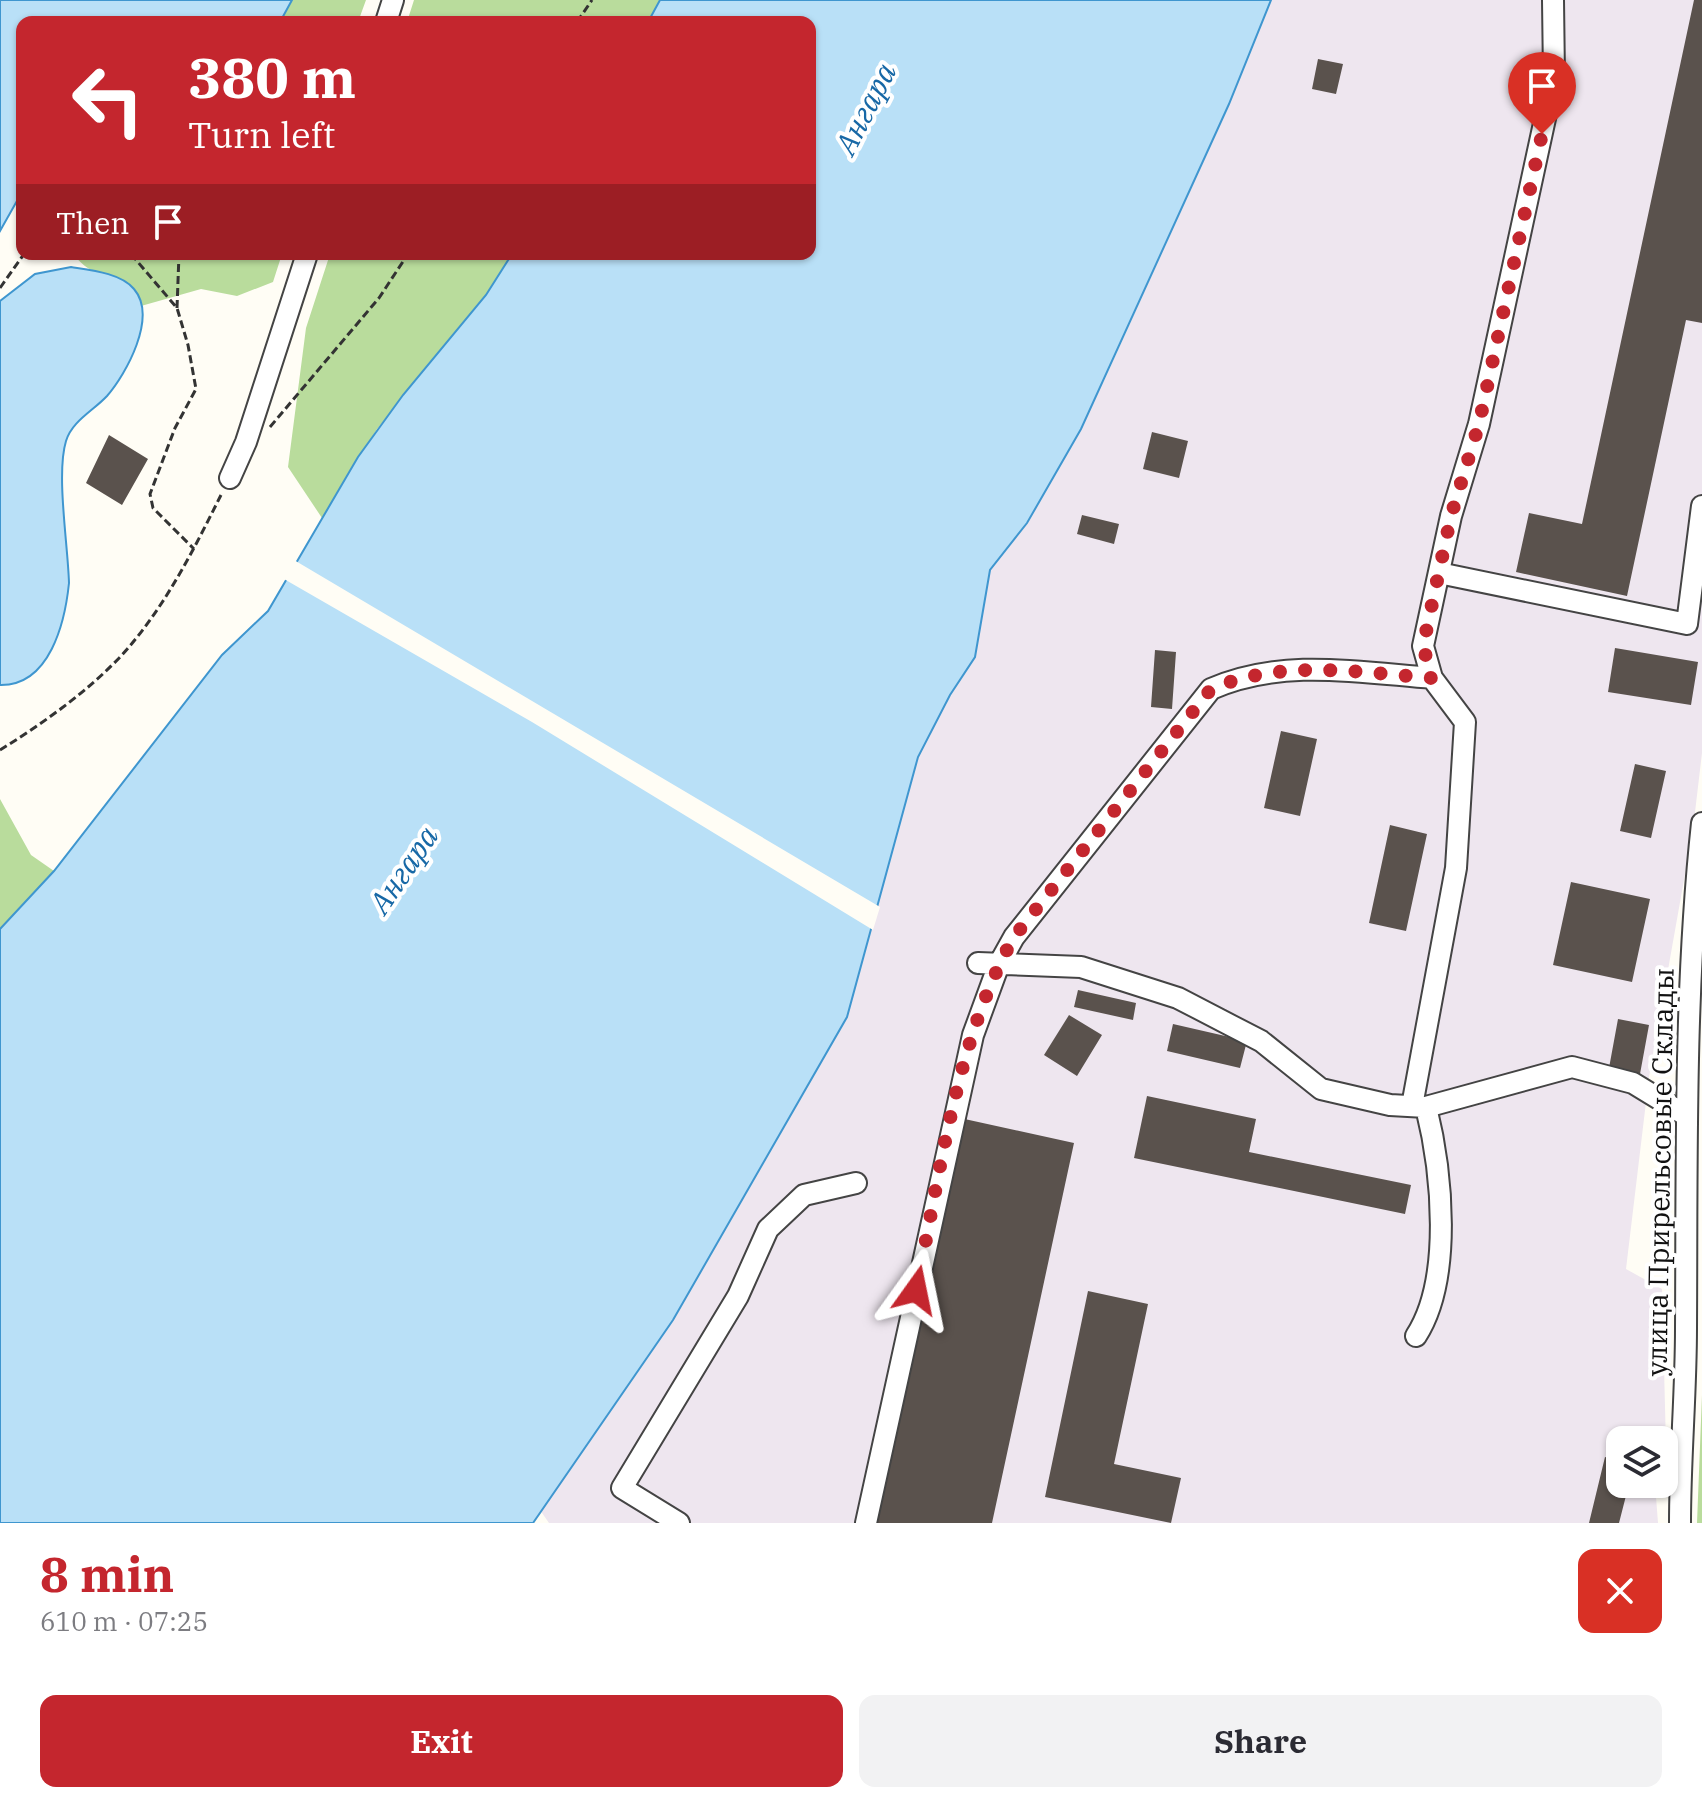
<!DOCTYPE html>
<meta charset="utf-8">
<style>
body{margin:0;font-family:"IBM Plex Serif",serif;background:#f2f2f3;color:#2b2b33;height:100vh;display:flex;flex-direction:column;font-size:30px;white-space:nowrap}
*{box-sizing:border-box;margin:0}
p{font-size:26px;color:#7c7c81}
.icon{flex:none;width:44px;height:44px;fill:none;stroke:currentColor;stroke-width:2;stroke-linecap:round;stroke-linejoin:round}
.map{position:relative;height:1523px;overflow:hidden}
.sheet{display:flex;flex-direction:column;background:#fff;flex:1}
.sheet>*{flex:none}
.banner{position:absolute;left:16px;top:16px;width:800px;height:244px;border-radius:16px;box-shadow:0 2px 6px #0004;background:#c4262e;color:#fff;overflow:hidden}
.tools{position:absolute;left:1606px;top:1426px;display:grid;gap:16px}
.tools a{display:grid;place-items:center;width:72px;height:72px;border-radius:16px;background:#fff;box-shadow:0 2px 6px #0004;font-size:40px}
.pin{position:absolute;display:grid;place-items:center;width:68px;height:68px;color:#fff;margin:-82px -34px;border-radius:50% 50% 50% 0;rotate:-45deg;box-shadow:0 0 8px #0007}
.pin .icon{rotate:45deg}
.me{position:absolute;width:88px;margin:-44px;rotate:12deg;stroke-linejoin:round;filter:drop-shadow(0 0 6px #0008)}
.turn{display:flex;align-items:center;gap:28px;height:168px;padding:0 40px;font-size:36px}
.turn .icon{width:104px;height:104px;stroke-width:2.5}
.turn b{display:block;font-size:56px;line-height:68px}
.then{display:flex;align-items:center;height:76px;padding:0 40px;background:#0003;gap:16px;font-size:30px}
.round{display:grid;place-items:center;flex:none;width:84px;height:84px;border-radius:16px;background:#f2f2f3}
.overview{display:flex;align-items:center;justify-content:space-between;height:136px;padding:0 40px}
h1{font-size:48px;font-weight:700;line-height:60px;color:#c4262e}
.cta{display:flex;gap:16px;margin-top:auto;padding:16px 40px}
.cta a{flex:1;height:92px;border-radius:16px;background:#c4262e;color:#fff;font-size:32px;font-weight:700;line-height:92px;text-align:center}
.cta a+a{background:#f2f2f3;color:#2b2b33}
.map>svg:first-child{display:block}
.industrial{fill:#eee6ef}
.forest{fill:#b9dc9c}
.water{fill:#b9e0f7;stroke:#3f96cf;stroke-width:2}
.pier{fill:#fffdf5}
.building{fill:#5a524d}
.lines{fill:none;stroke-linecap:round;stroke-linejoin:round}
.minor-casing{stroke:#444;stroke-width:24}
.path{stroke:#333;stroke-width:3;stroke-dasharray:8 4;stroke-linecap:butt}
.minor{stroke:#fff;stroke-width:20}
.route{stroke:#c4262e;stroke-width:14;stroke-dasharray:0 25.2}
.labels{text-anchor:middle;stroke-width:8;stroke-linejoin:round;paint-order:stroke}
.street-label{font-size:28px;fill:#111;stroke:#fff}
.water-label{font-size:30px;font-style:italic;fill:#1768a6;stroke:#fff}
</style>
<div class="map">
<svg width="1702" height="1523" viewBox="0 0 1702 1523">
<rect width="100%" height="100%" fill="#fffdf5"/>
<path class="industrial" d="M1271,0h431v753l-9,76 -44,248 -23,192 36,20 4,157 -2,4v-10h-44v44h35l3,39h-1109l-9,-13 133,-190 174,-303 71,-260 32,-62 25,-38 15,-87 37,-47 77,-142 125,-277z"/>
<path class="forest" d="M292,0h74l-8,22h-78z
M414,0h246l-12,22h-241z
M72,254h210l-9,28 -36,14 -36,-7 -60,17c-5,-24 -30,-27 -49,-36 -8,-3 -14,-11 -20,-16z
M330,254h182l-26,41 -109,134 -55,89 -34,-51 18,-139z
M0,799l31,56 23,16 -54,58z
M1702,1395v128h-5z"/>
<path class="water" d="M0,0h292l-12,22h-258v170l-22,39z
M660,0h611l-42,104 -148,325 -54,94 -37,47 -15,87 -25,38 -32,62 -71,260 -174,303 -140,203h-533v-594l54,-58 168,-216 46,-44 90,-154 45,-62 83,-100 26,-41h298v-232h-162z
M71,267c19,3 50,6 63,22 24,28 -8,85 -27,107 -14,15 -35,25 -41,45 -10,33 2,104 3,142 -4,39 -19,103 -69,102v-384l35,-27z"/>
<path class="pier" d="M294,560l586,347 -7,23 -341,-208 -248,-143z"/>
<path class="building" d="M1694,0h8v323l-16,-3 -59,276 -111,-24 13,-59 53,11z
M1318,59l25,5 -7,30 -24,-5z
M1152,432l36,9 -9,37 -36,-9z
M109,435l39,24 -26,46 -36,-22z
M1082,515l37,9 -5,20 -37,-10z
M1615,648l83,14 -7,43 -83,-13z
M1155,650l21,2 -4,57 -21,-2z
M1281,731l36,8 -17,77 -36,-8z
M1635,764l31,7 -15,67 -31,-7z
M1390,825l37,9 -21,97 -37,-8z
M1571,882l79,17 -18,83 -79,-17z
M1078,990l58,13 -3,17 -59,-13z
M1069,1015l33,20 -25,41 -33,-21z
M1618,1019l31,6 -9,49 -31,-6z
M1173,1024l74,17 -7,27 -73,-17z
M1147,1096l109,23 -7,33 162,33 -6,29 -271,-56z
M960,1118l114,25 -82,380h-119z
M1088,1291l60,13 -34,160 67,14 -10,45 -126,-26z
M1605,1457l15,4v23h9l-10,39h-30z"/>
<g class="lines">
<g class="minor-casing">
<path id="minor" d="M386,22l7,-22
M230,478l16,-36 61,-188
M1439,573l248,51 15,-118
M978,963l103,4 97,31 83,43 60,48 69,16 36,2 146,-40 61,16 54,33
M1412,1106l44,-238 9,-146 -33,-44 -9,-32 28,-130 28,-92 75,-347 -1,-77
M1416,1336c37,-57 26,-165 10,-229
M679,1523l-57,-35 116,-192 30,-67 36,-34 52,-12
M866,1523l107,-488 26,-71 15,-27 197,-248c71,-31 146,-17 221,-11
M1680,1523c0,-65 6,-130 6,-195 1,-168 -2,-337 16,-505"/>
</g>
<path class="path" d="M577,22l15,-22
M131,254l46,54 11,37 8,44 -21,39 -25,66 3,14 41,41
M0,288l24,-34
M177,308l2,-54
M270,427l109,-129 29,-44
M0,750c42,-26 87,-58 121,-94 43,-47 72,-105 100,-161"/>
<use href="#minor" class="minor"/>
</g>
<g class="lines">
<path class="route" d="M916,1290c24,-114 40,-251 98,-353l197,-248c71,-30 146,-17 221,-11l-9,-32 28,-130 28,-92 63,-290"/>
</g>
<g class="labels">
<g class="street-label">
<text transform="translate(1660 1172) rotate(-89)" y="10">улица Прирельсовые Склады</text>
</g>
<g class="water-label">
<text transform="translate(866 109) rotate(-63)" y="10">Ангара</text>
<text transform="translate(404 870) rotate(-56)" y="10">Ангара</text>
</g>
</g>
</svg>
<div class="tools">
<a><svg class="icon" aria-label="layers" viewBox="0 0 24 24"><path d="M12 4l9 5-9 5-9-5zM3 14l9 5 9-5"/></svg></a>
</div>
<div class="pin" style="left:1542px;top:134px;background:#d93025"><svg class="icon" aria-label="arrive" viewBox="0 0 24 24"><path d="M6 21V4h12l-3 4 3 4H6"/></svg></div>
<svg class="me" style="left:916px;top:1290px" viewBox="-20 -20 40 40"><path d="M0-17L14 15 0 8-14 15z" fill="#c4262e" stroke="#fff" stroke-width="4"/></svg>
<div class="banner">
<div class="turn"><svg class="icon" aria-label="left" viewBox="0 0 24 24"><path d="M17 20v-9H6M10 6l-5 5 5 5"/></svg><div><b>380 m</b>Turn left</div></div>
<div class="then">Then<svg class="icon" aria-label="arrive" viewBox="0 0 24 24"><path d="M6 21V4h12l-3 4 3 4H6"/></svg></div>
</div>
</div>
<section class="sheet">
<div class="overview"><div><h1>8 min</h1><p>610 m · 07:25</p></div><a class="round" style="background:#d93025;color:#fff"><svg class="icon" aria-label="close" viewBox="0 0 24 24"><path d="M6 6l12 12M18 6L6 18"/></svg></a></div>
<div class="cta"><a>Exit</a><a>Share</a></div>
</section>
